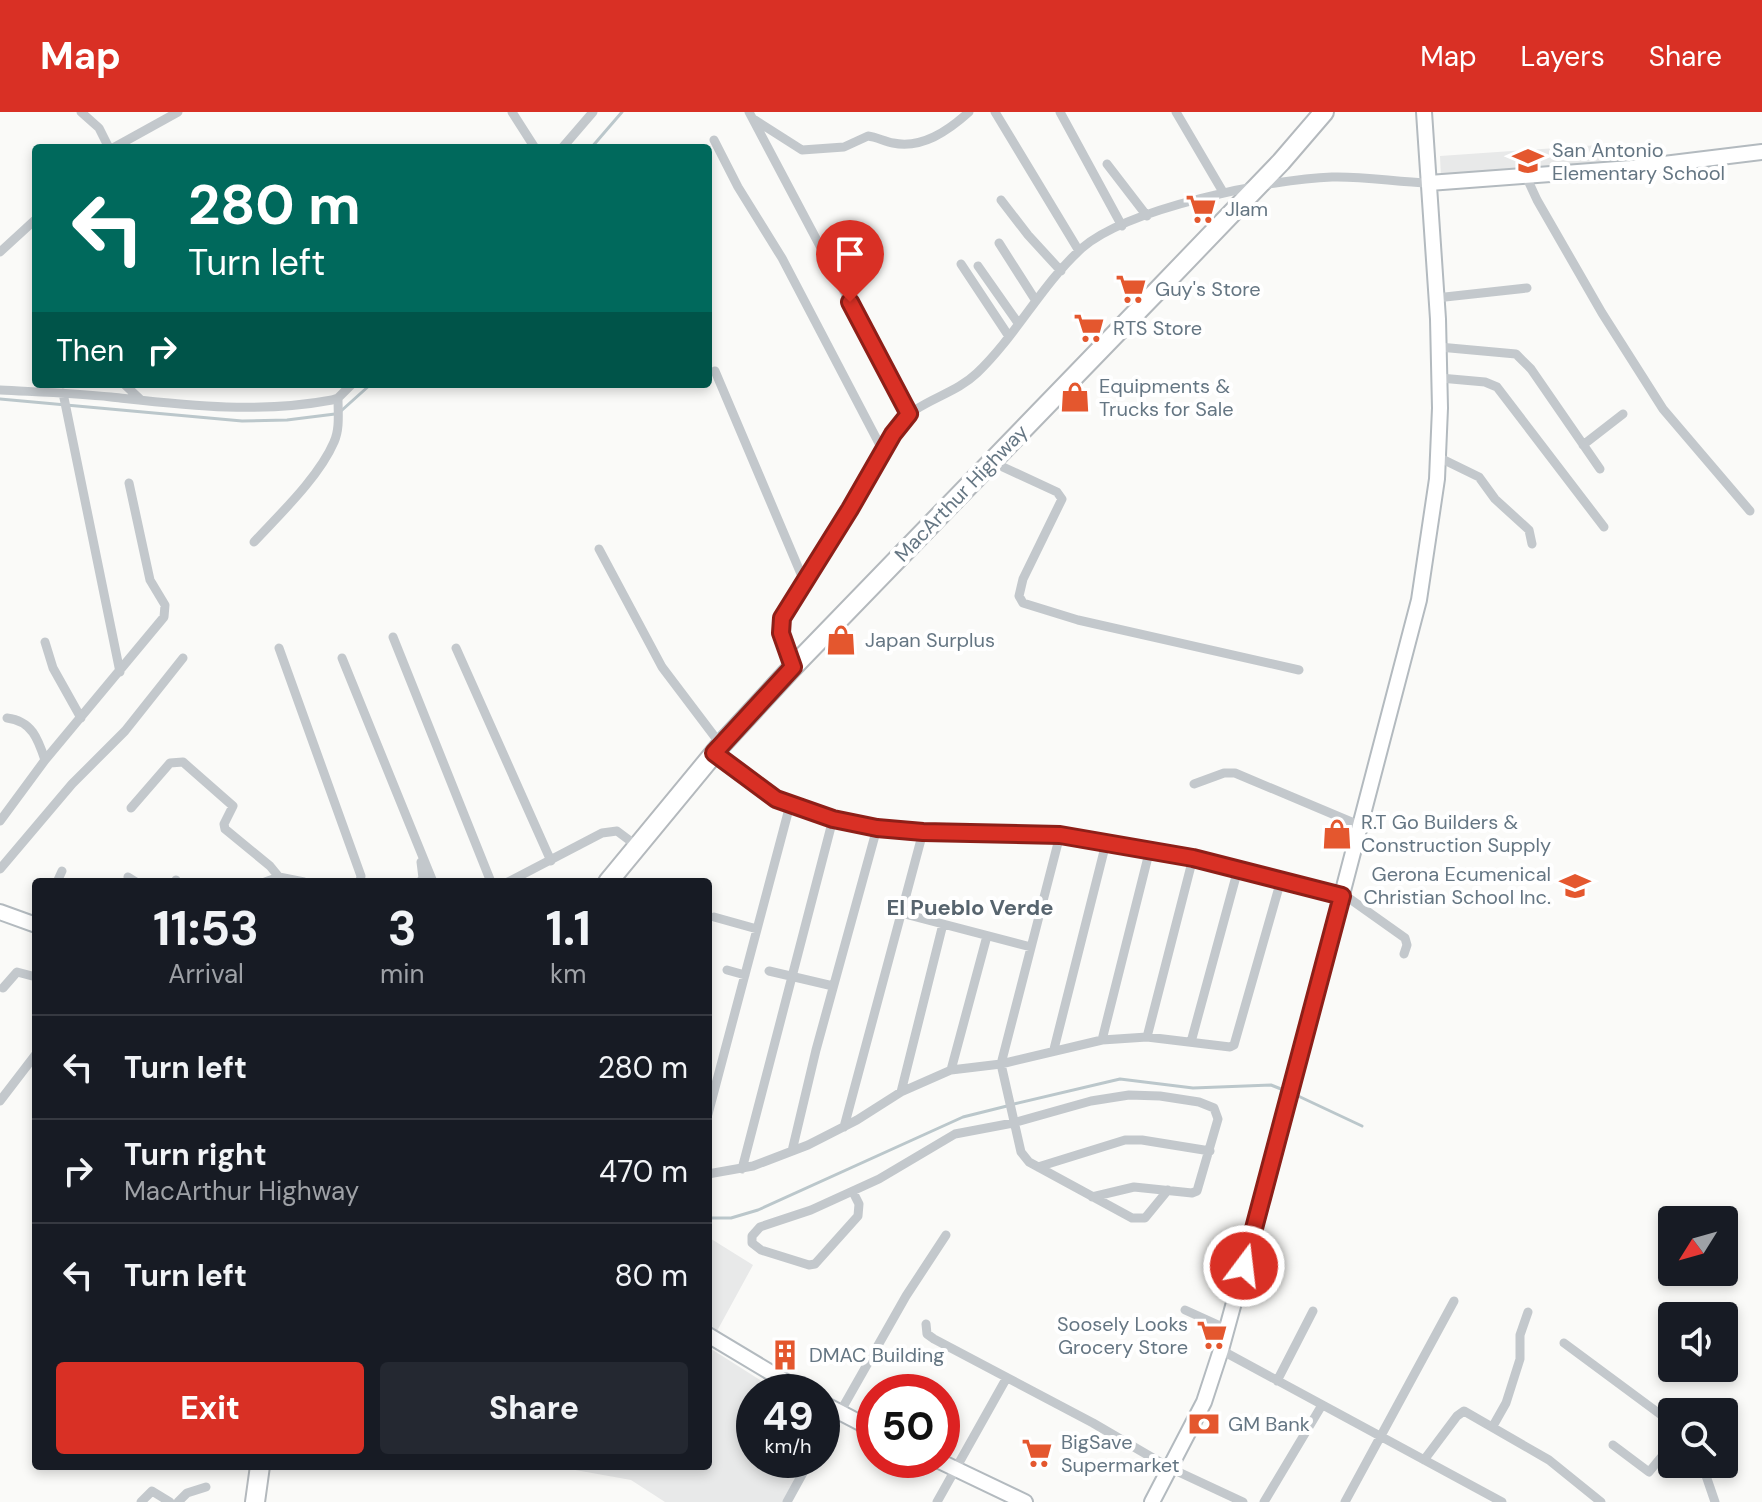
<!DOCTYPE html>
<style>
body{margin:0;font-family:"DM Sans",sans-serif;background:#242831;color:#f1f3f6;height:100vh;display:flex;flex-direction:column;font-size:30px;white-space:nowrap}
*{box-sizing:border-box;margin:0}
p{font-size:26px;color:#9ea1a6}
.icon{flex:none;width:44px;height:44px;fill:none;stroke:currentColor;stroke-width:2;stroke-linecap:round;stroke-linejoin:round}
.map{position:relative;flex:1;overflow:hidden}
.side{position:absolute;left:32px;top:766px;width:680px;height:592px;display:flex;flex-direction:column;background:#171b24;border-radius:8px;box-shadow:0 4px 12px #0003}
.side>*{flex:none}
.hud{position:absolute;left:32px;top:32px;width:680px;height:244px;border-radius:8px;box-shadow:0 4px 12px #0003;background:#00695c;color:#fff;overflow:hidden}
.needle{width:52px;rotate:233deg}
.controls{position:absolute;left:1658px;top:1094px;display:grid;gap:16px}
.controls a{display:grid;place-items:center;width:80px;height:80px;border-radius:8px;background:#171b24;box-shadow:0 4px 12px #0003;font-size:40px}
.speed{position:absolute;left:736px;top:1262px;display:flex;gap:16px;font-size:40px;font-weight:700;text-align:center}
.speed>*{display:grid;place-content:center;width:104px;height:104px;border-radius:50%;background:#171b24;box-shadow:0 4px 12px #0003;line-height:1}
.speed small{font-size:20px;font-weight:400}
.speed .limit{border:12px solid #d22;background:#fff;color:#111}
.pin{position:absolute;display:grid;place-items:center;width:68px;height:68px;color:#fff;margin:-82px -34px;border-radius:50% 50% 50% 0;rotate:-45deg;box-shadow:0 0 8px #0007}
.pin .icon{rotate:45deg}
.me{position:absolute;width:88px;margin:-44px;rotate:15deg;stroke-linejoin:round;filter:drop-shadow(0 0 6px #0008)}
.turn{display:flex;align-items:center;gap:28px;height:168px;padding:0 24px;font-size:36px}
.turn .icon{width:104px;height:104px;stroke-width:2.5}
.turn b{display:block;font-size:56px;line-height:68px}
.then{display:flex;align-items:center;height:76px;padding:0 24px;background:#0003;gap:16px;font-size:30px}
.eta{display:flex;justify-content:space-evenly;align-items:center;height:136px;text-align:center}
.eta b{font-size:48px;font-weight:700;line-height:56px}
.action{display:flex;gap:16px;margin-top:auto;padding:16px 24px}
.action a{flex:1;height:92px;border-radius:8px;background:#d93025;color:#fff;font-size:32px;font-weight:700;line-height:92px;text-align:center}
.action a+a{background:#242831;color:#f1f3f6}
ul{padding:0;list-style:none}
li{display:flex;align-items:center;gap:24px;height:104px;padding:0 24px;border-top:2px solid #363941}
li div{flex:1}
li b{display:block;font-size:30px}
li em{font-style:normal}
header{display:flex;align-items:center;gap:48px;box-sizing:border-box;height:112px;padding:0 40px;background:#d93025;color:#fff}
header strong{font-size:38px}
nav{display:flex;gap:44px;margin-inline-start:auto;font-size:28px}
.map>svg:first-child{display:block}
.built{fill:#e8e9e9}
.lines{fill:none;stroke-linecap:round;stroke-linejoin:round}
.stream{stroke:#bbc7cb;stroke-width:3}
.secondary-casing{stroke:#b3babf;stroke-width:18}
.highway-casing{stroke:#b4b9bd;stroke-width:22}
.street{stroke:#c3c8cc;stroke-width:9}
.secondary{stroke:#fff;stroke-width:14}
.highway{stroke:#fff;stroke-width:18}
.route-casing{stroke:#8d1f18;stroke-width:20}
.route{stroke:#d93025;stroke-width:14}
.labels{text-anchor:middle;stroke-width:8;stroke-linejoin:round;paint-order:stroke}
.poi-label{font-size:20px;fill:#657683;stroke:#fff;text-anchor:start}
.street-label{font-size:20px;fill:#657683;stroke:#fff}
.neighbourhood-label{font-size:22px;font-weight:bold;fill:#57646e;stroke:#fff}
</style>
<header>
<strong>Map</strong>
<nav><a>Map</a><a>Layers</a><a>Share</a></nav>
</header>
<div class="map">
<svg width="1762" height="1390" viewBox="0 0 1762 1390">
<rect width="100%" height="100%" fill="#fafaf8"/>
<path class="built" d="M1613,32l3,23 -175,11 -1,-22z
M708,1125l45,28 -36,66 -9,-5z
M708,1235l71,45h-25v68h52l-23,42h-118l-34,-22 -78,-14h155z"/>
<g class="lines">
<path class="stream" d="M591,36l31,-36
M0,287l242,22 45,-1 48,-6
M341,299l30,-27
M1296,983l66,31
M1014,992l106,-25 73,9 78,-3 15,6
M708,1106h23l27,-8 205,-93 44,-11"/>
<g class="secondary-casing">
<path id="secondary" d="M1429,71l202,-15 131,-16
M0,800l36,13
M708,1223l95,57
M822,1291l52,27
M937,1348l88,42
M1152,1390l52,-100 17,-52 44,-161 154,-589 18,-121 3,-71 -2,-89 -14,-207"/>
</g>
<g class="highway-casing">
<path id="highway" d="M608,770l113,-137 72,-78 365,-377 123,-128 43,-50
M255,1390l5,-36"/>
</g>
<path class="street" d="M81,0l18,16 10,20
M512,0l23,36
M749,0l160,302
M995,0l84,139
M1060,0l62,114
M1176,0l47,80
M755,8l47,30 42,-3 24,-11c8,1 16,5 25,7 29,6 55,-12 76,-31
M714,28l24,47 44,71 101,193
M113,36l65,-36
M562,36l31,-36
M1107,52l40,52
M1526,64l11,24 65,113 61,96 87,102
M1001,88l27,35 33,36
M999,131l37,58
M0,140l36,-33
M961,152l47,71
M978,154l40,57
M1436,186l91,-10
M1439,235l77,7 15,15 69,100
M715,259l89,210
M1440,266l45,4 12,5 107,140
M124,272l17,16
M0,278c37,2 74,3 111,7 74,8 146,17 221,3l6,-2 14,-14
M63,281l57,279
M1583,333l40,-31
M1438,345l41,20 16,22 34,31 3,14
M992,350l65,30 5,7 -39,80 -4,17 4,7 55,17 221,50
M254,430c26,-28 65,-65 80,-100 6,-13 4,-29 4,-44
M599,437l63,118 59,78
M393,525l98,245
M45,530l8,26 28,50
M279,536l82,228 -1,6
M456,536l95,213
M342,546l91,224
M793,555l-12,-34 1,-15 118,-195c22,-24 54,-28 77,-50 39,-37 65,-89 105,-125 46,-40 189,-69 250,-71 32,-1 64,5 97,6
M7,606c25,3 31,21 38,42
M714,641c24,18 48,40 75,52 41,17 91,26 136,27 44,1 89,-3 133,3 97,13 190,36 284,61
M1194,672l30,-11h11l126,53
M131,696l39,-45 13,-1 50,44 -9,18 1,5 45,37 9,11
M0,709l45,-61 119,-143 1,-12 -15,-25 -21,-97
M1060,723l-59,229 20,88 8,10 103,56h13l23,-28
M0,757l72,-85 53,-53 58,-73
M128,765l8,5
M57,770l5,-11
M175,770l1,-2
M265,770l14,-5 25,5
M420,770l3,-4 -2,-16
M508,770l94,-49 15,-2 20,15
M1343,782l62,44 2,7 -3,9
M901,801l130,34
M714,805l43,12
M727,858l18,5
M769,859l64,15
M3,876l14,-16 19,5
M1147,925l46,-179
M1102,928l48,-191
M1191,930l47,-173
M1054,937l52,-206
M951,958l36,-134
M901,980l42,-168
M0,989l36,-47
M708,1002l82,-309
M844,1015l79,-295
M792,1039l24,-101 61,-222
M1038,1055l87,-27h17l68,11
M742,1057l91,-350
M708,1062l45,-8 55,-21 49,-25 44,-28 50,-22 50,-6 101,-24 45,-3 83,10 4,-2 47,-165
M853,1080l6,12 -1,12 -43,48 -6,1 -48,-15 -9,-7v-7l8,-9 51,-17 68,-31 76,-45 58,-11 78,-22 38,-6 31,1 39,6 15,6 4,11 -21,72 -5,2 -58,-6 -42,10
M1185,1198l42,19
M926,1212l1,10 7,5 159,84 77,45 73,34
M1564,1231l108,80
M1221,1238l281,152
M1277,1269l36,-70
M1493,1314l13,-23 14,-44v-24l8,-23
M822,1326l17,-24 67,-118 40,-61
M1613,1333l36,27 23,-28
M1424,1348l33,-44 7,-5 85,49 52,42
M1702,1352l13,38
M141,1390l11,-11 18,11
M178,1390l9,-9 19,-6
M787,1390l23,-42
M937,1390l69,-123
M1264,1390l58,-97
M1345,1390l109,-201"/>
<use href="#secondary" class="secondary"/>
<use href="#highway" class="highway"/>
</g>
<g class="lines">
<g class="route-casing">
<path id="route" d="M850,190l59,112 -16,20 -43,75 -68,109 -1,15 12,34 -79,86 62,46 57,20 44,9 46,4 137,3 133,23 149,38 -98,370"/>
</g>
<use href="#route" class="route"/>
</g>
<defs>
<g id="school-bare" transform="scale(2.4)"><path d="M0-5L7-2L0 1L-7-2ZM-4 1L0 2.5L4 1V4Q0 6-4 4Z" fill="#e4572e" stroke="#fff" stroke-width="2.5" paint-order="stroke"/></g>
<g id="supermarket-bare" transform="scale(2.4)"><path d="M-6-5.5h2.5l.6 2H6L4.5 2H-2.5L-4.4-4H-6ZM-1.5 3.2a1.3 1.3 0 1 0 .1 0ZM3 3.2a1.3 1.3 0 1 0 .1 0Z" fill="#e4572e" stroke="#fff" stroke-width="2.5" paint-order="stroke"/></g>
<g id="shop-bare" transform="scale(2.4)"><path d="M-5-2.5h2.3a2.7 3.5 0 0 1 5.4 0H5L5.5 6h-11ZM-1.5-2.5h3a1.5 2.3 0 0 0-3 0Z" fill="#e4572e" stroke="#fff" stroke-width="2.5" paint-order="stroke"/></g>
<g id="building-bare" transform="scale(2.4)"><path d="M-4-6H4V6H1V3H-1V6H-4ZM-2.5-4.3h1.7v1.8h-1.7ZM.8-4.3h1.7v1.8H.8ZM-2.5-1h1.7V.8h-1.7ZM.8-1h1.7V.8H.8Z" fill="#e4572e" stroke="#fff" stroke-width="2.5" paint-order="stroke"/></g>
<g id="bank-bare" transform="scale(2.4)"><path d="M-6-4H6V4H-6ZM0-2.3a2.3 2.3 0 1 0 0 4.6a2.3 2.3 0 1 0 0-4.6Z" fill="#e4572e" stroke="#fff" stroke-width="2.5" paint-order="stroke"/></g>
</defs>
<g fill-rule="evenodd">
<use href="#school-bare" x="1528" y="49"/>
<use href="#supermarket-bare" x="1201" y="97"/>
<use href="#supermarket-bare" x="1131" y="177"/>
<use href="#supermarket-bare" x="1089" y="216"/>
<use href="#shop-bare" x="1075" y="285"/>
<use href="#shop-bare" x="841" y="528"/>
<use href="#shop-bare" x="1337" y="722"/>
<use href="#school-bare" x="1575" y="774"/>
<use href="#supermarket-bare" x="1212" y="1223"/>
<use href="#building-bare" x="785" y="1243"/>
<use href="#bank-bare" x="1204" y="1312"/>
<use href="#supermarket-bare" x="1037" y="1341"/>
</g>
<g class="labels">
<g class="poi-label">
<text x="1552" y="45">San Antonio<tspan x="1552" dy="23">Elementary School</tspan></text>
<text x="1225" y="104">Jlam</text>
<text x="1155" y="184">Guy's Store</text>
<text x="1113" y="223">RTS Store</text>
<text x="1099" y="281">Equipments &amp;<tspan x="1099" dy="23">Trucks for Sale</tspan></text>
<text x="865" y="535">Japan Surplus</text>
<text x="1361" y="717">R.T Go Builders &amp;<tspan x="1361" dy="23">Construction Supply</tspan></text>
<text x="1551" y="769" text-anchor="end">Gerona Ecumenical<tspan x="1551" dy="23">Christian School Inc.</tspan></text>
<text x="1188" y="1219" text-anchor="end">Soosely Looks<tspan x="1188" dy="23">Grocery Store</tspan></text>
<text x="809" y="1250">DMAC Building</text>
<text x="1228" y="1319">GM Bank</text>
<text x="1061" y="1337">BigSave<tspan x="1061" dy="23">Supermarket</tspan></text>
</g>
<g class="street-label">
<text transform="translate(961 381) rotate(-46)" y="7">MacArthur Highway</text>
</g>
<g class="neighbourhood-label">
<text x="970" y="803">El Pueblo Verde</text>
</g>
</g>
</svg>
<div class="controls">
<a><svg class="needle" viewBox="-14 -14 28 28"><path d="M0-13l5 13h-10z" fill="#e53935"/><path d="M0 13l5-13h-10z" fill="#9ea1a6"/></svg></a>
<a><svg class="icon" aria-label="sound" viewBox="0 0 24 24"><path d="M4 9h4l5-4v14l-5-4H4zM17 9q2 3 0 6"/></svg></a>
<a><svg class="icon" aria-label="search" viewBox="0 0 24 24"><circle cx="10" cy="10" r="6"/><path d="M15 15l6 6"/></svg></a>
</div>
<div class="speed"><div>49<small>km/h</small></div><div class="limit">50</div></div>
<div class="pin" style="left:850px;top:190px;background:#d93025"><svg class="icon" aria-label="arrive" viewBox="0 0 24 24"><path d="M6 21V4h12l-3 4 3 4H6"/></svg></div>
<svg class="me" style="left:1244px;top:1154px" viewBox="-20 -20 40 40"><circle r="17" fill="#d93025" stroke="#fff" stroke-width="3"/><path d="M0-11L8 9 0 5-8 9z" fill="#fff"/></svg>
<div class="hud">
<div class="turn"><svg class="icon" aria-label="left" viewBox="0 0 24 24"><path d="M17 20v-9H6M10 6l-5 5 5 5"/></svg><div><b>280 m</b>Turn left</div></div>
<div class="then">Then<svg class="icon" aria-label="right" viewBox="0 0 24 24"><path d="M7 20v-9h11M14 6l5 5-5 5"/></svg></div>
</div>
<section class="side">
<div class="eta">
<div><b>11:53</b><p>Arrival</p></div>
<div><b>3</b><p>min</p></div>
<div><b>1.1</b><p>km</p></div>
</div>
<ul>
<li><svg class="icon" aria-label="left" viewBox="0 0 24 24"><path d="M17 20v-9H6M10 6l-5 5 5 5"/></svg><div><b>Turn left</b></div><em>280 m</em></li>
<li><svg class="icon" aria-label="right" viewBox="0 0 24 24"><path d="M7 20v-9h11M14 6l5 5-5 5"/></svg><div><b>Turn right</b><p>MacArthur Highway</p></div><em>470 m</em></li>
<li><svg class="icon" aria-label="left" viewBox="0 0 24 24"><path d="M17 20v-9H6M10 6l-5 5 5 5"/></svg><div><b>Turn left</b></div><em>80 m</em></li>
</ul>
<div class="action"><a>Exit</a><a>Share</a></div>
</section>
</div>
